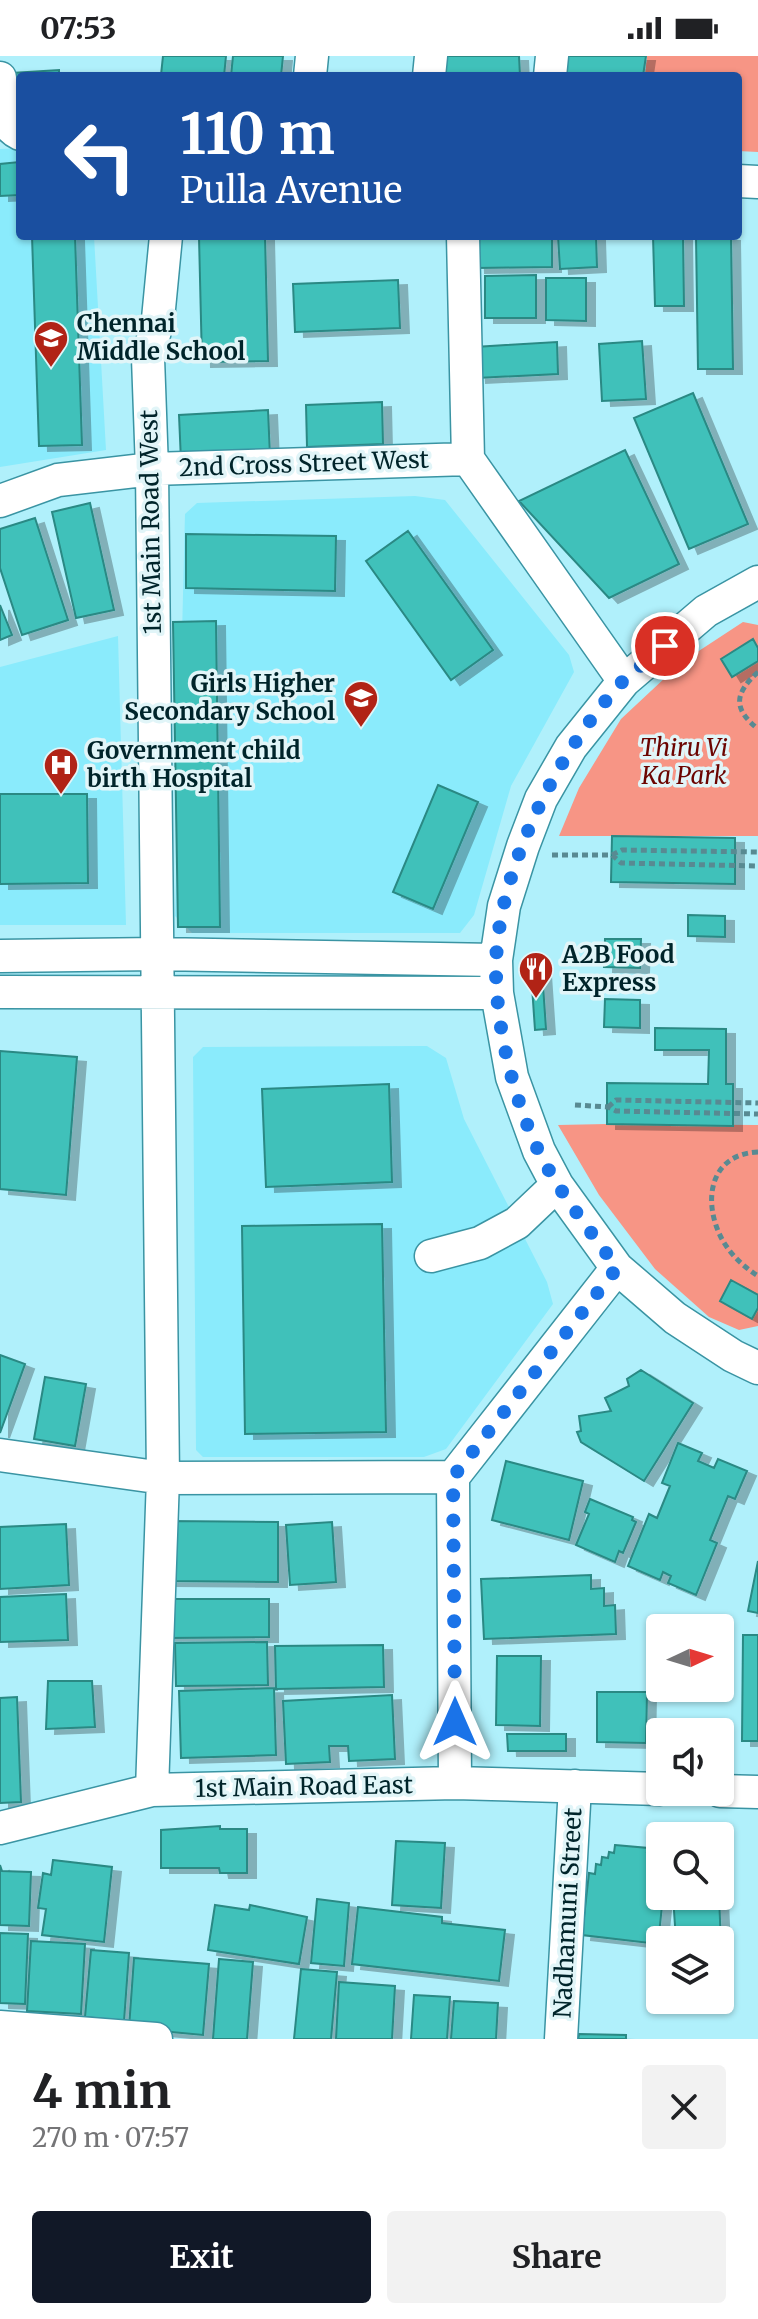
<!DOCTYPE html>
<meta charset="utf-8">
<style>
body{margin:0;font-family:Merriweather,serif;background:#f2f2f2;color:#202124;height:100vh;display:flex;flex-direction:column;font-size:30px;white-space:nowrap}
*{box-sizing:border-box;margin:0}
p{font-size:26px;color:#757577}
.icon{flex:none;width:44px;height:44px;fill:none;stroke:currentColor;stroke-width:2;stroke-linecap:round;stroke-linejoin:round}
.map{position:relative;height:1983px;overflow:hidden}
.details{display:flex;flex-direction:column;background:#fff;flex:1}
.details>*{flex:none}
.top-card{position:absolute;left:16px;top:16px;width:726px;height:168px;border-radius:8px;box-shadow:0 2px 6px #0004;background:#1a4fa0;color:#fff;overflow:hidden}
.needle{width:52px;rotate:86deg}
.buttons{position:absolute;left:646px;top:1558px;display:grid;gap:16px}
.buttons a{display:grid;place-items:center;width:88px;height:88px;border-radius:8px;background:#fff;box-shadow:0 2px 6px #0004;font-size:40px}
.pin{position:absolute;display:grid;place-items:center;width:68px;height:68px;color:#fff;margin:-34px;border:4px solid #fff;border-radius:50%;box-shadow:0 2px 8px #0007}
.me{position:absolute;width:88px;margin:-44px;rotate:0deg;stroke-linejoin:round;filter:drop-shadow(0 0 6px #0008)}
.turn{display:flex;align-items:center;gap:28px;height:168px;padding:0 32px;font-size:36px}
.turn .icon{width:104px;height:104px;stroke-width:2.5}
.turn b{display:block;font-size:56px;line-height:68px}
.round{display:grid;place-items:center;flex:none;width:84px;height:84px;border-radius:8px;background:#f2f2f2}
.summary{display:flex;align-items:center;justify-content:space-between;height:136px;padding:0 32px}
h1{font-size:48px;font-weight:700;line-height:60px}
.primary-button{display:flex;gap:16px;margin-top:auto;padding:16px 32px}
.primary-button a{flex:1;height:92px;border-radius:8px;background:#111827;color:#fff;font-size:32px;font-weight:700;line-height:92px;text-align:center}
.primary-button a+a{background:#f2f2f2;color:#202124}
.status{display:flex;justify-content:space-between;align-items:center;height:56px;padding:0 40px;background:#fff;direction:ltr}
.status svg{height:22px;fill:currentColor}
.map>svg:first-child{display:block}
.built{fill:#8aebfc}
.green{fill:#f79585}
.building{fill:#41c1ba;stroke:#2a8984;stroke-width:2;filter:url(#shadow)}
.lines{fill:none;stroke-linecap:round;stroke-linejoin:round}
.minor-casing{stroke:#3a94a3;stroke-width:35}
.path{stroke:#588a92;stroke-width:5;stroke-dasharray:6 4;stroke-linecap:butt}
.minor{stroke:#fff;stroke-width:32}
.route{stroke:#1a73e8;stroke-width:14;stroke-dasharray:0 25.2}
.labels{text-anchor:middle;stroke-width:7;stroke-linejoin:round;paint-order:stroke}
.poi-label{font-size:24px;font-weight:bold;fill:#00242a;stroke:#e1f5f8;text-anchor:start}
.street-label{font-size:24px;fill:#00242a;stroke:#e1f5f8}
.park-label{font-size:24px;font-style:italic;fill:#6b0400;stroke:#e1f5f8}
</style>
<div class="status"><b>07:53</b><svg viewBox="0 0 49 12"><path d="M0 12V9h3v3zM5 12V6h3v6zM10 12V3h3v9zM15 12V0h3v12zM26 1h20v11H26zM47 4h2v5h-2z"/></svg></div>
<div class="map">
<svg width="758" height="1983" viewBox="0 0 758 1983">
<defs>
<filter id="shadow"><feDropShadow dx="9" dy="5" stdDeviation="0" flood-color="#0004"/></filter>
</defs>
<rect width="100%" height="100%" fill="#b0f0fb"/>
<path class="built" d="M20,92v88h74l12,214 -106,17v-318z
M415,440l30,4 124,155 5,17 -63,114 -37,129 -14,18h-268l-17,-17 10,-402 12,-11z
M118,580l8,289h-126v-258z
M427,990l19,12 18,61 83,163 6,22 -107,145 -22,8h-221l-7,-7 -3,-393 10,-10z"/>
<path class="green" d="M647,0h111v96l-20,-1v-75h-93z
M743,566l15,3v211h-199l20,-48 42,-69 61,-57z
M607,1068l151,1v201l-19,4 -30,-13 -54,-48 -56,-74 -41,-70z"/>
<path class="building" d="M163,0h63l-2,20 -63,-1z
M233,0h50l-2,20h-50z
M446,0h73l1,20h-74z
M567,0h79l-3,20h-78z
M59,14v6h-39v32l-6,1 -2,-36z
M19,106l1,33 -20,1v-32z
M32,180h43l7,209 -43,1z
M265,180l3,125 -66,1 -3,-125z
M475,180h77v31l-76,1z
M558,180h38l1,31 -37,2z
M653,180h30l1,70h-29z
M696,180h35l2,133h-35z
M536,219v43h-51v-42z
M546,222h40v43l-40,-1z
M398,224l2,48 -105,4 -2,-48z
M642,285l4,58 -44,2 -3,-57z
M557,286l1,32 -81,4 -2,-31z
M693,337l55,131 -59,25 -55,-131z
M382,346l1,42 -76,3 -1,-42z
M268,354l2,46 -89,5 -2,-46z
M625,394l54,114 -70,34 -90,-97z
M90,447l24,107 -38,8 -24,-106z
M35,462l33,102 -46,15 -22,-67v-39z
M408,475l85,119 -42,30 -85,-119z
M186,478l150,2 -1,55 -149,-3z
M0,549l12,30 -12,5z
M216,565l4,306h-42l-5,-305z
M753,583l5,9v13l-26,16 -11,-18z
M438,729l40,17 -45,107 -40,-17z
M0,738h87l1,89 -88,1z
M612,780l123,2v46l-124,-2z
M688,859l37,1v21l-37,-1z
M605,883h36l-1,29 -36,-1z
M541,900l5,73 -11,1 -5,-73z
M605,943l35,1v28l-36,-1z
M655,972l71,1v55h7v42l-126,-2v-41l101,1 1,-34h-54z
M0,995l77,6 -11,138 -66,-6z
M389,1028l3,98 -126,5 -4,-98z
M382,1168l4,208 -141,2 -3,-208z
M731,1224l27,15v13l-6,11 -32,-18z
M0,1299l25,9 -25,69z
M641,1314l52,33 -49,78 -63,-39 -4,-10 4,-1 -2,-15 32,-5 -6,-13 24,-12 -2,-7z
M45,1321l41,7 -11,62 -41,-7z
M678,1387l24,10 -4,8 16,7 4,-9 29,12 -12,28 -7,-3 -18,44 7,3 -21,52 -28,-12 3,-7 -8,-4 -3,8 -32,-14 21,-52 8,4 13,-32 -8,-3z
M506,1405l77,20 -14,59 -77,-20z
M590,1443l43,18 -1,3 4,2 -13,31 -4,-2 -4,11 -39,-17 13,-31 -4,-2z
M166,1465l112,1v60l-112,-1z
M332,1466l4,60 -46,3 -4,-60z
M66,1468l3,61 -69,4v-62z
M758,1505v52l-10,-2z
M591,1519v14l13,-1v18l11,-1 1,29 -132,5 -3,-60z
M66,1538l2,46 -68,2v-45z
M167,1543h102v38l-102,1z
M743,1579h15v106h-16z
M267,1586l1,43 -92,1 -1,-43z
M383,1589l1,42 -108,2 -1,-43z
M497,1600h44l-1,70 -44,-1z
M48,1625h44l3,46 -49,2z
M274,1632l2,67 -95,3 -2,-67z
M597,1636h50l-1,51 -49,-1z
M392,1639l3,64 -46,2 -1,-15h-19l1,16 -44,2 -3,-63z
M17,1641l4,105 -21,1v-105z
M507,1678h59v17h-58z
M220,1770v3h27v44h-27l-1,-5h-58v-38z
M396,1785l49,2 -4,65 -49,-3z
M615,1789l33,3 -1,4 10,1v5l3,1v37h3l-5,48 -76,-9 7,-62 6,1 1,-10 5,1 1,-8 6,1 1,-6 5,1z
M53,1804l59,7 -8,75 -62,-7 4,-26 -8,-1 5,-35 8,2z
M0,1809l2,6 29,1 -2,54 -29,-1z
M673,1840h46l2,48 -1,-4h-44z
M317,1843l32,4 -5,63 -33,-3z
M215,1849l34,5 1,-5 57,12 -8,47 -91,-14z
M358,1851l84,10v6l63,7 -6,51 -147,-17z
M0,1877l28,1 -3,70 -25,-1z
M31,1885l54,3 -4,70 -54,-3z
M91,1894l38,3 -5,68 -39,-4z
M134,1902l75,6 -6,71 -74,-7z
M219,1903l34,3 -6,77h-34z
M301,1913l36,3 -6,67h-37z
M339,1926l56,4 -3,53h-56z
M414,1939l36,2 -3,42h-36z
M454,1945l44,2 -2,36h-45z
M579,1978l47,1v4h-48z"/>
<g class="lines">
<g class="minor-casing">
<path id="minor" d="M310,20l2,-20
M429,20l2,-20
M550,20l2,-20
M0,22c2,20 0,47 20,56
M738,125l20,1
M463,180l5,223 156,222
M0,445l58,-21 94,-11 316,-10
M758,526l-52,29 -82,70 -53,66 -30,52 -18,47 -19,60 -8,54 1,33 15,84 27,74 18,34 60,83 58,50 58,38 25,12
M0,900l157,-2 339,6
M0,936l497,1
M431,1200l49,-13 37,-20 40,-38
M0,1399l163,23 290,-1
M455,1727l-2,-306 164,-209
M152,1734l11,-312 -11,-1009 -4,-111 10,-39 8,-83
M720,1735l38,1
M0,1772l152,-38 303,-7 205,6
M0,1971l156,12
M561,1983l14,-253"/>
</g>
<path class="path" d="M758,616c-23,21 -26,36 0,57
M552,799h60l10,-5 136,2
M612,799l9,8 137,3
M575,1049l33,2 8,4 142,3
M608,1051l8,-7 142,3
M758,1096c-50,2 -56,52 -35,89 9,15 21,26 35,35"/>
<use href="#minor" class="minor"/>
</g>
<g class="lines">
<path class="route" d="M455,1666l-2,-245 164,-209c-27,-38 -57,-74 -78,-116 -26,-54 -44,-129 -43,-188 2,-95 63,-215 127,-283 13,-12 28,-23 42,-35"/>
</g>
<defs>
<g id="school-pin" transform="scale(1.8)"><path d="M0 17L-7.5 6A9.5 9.5 0 1 1 7.5 6Z" fill="#b12316" stroke="#e1f5f8"/><path d="M0-5L7-2L0 1L-7-2ZM-4 1L0 2.5L4 1V4Q0 6-4 4Z" fill="#fff"/></g>
<g id="hospital-pin" transform="scale(1.8)"><path d="M0 17L-7.5 6A9.5 9.5 0 1 1 7.5 6Z" fill="#b12316" stroke="#e1f5f8"/><path d="M-5-5h3v3.5h4V-5h3V5h-3V1.5h-4V5h-3Z" fill="#fff"/></g>
<g id="restaurant-pin" transform="scale(1.8)"><path d="M0 17L-7.5 6A9.5 9.5 0 1 1 7.5 6Z" fill="#b12316" stroke="#e1f5f8"/><path d="M-5-6h1v4h1v-4h1v4h1v-4h1v5L-1.5 .5V6h-2V.5L-5-1ZM5-6V6H3V1.5H1.5Q1.5-4 5-6Z" fill="#fff"/></g>
</defs>
<g fill-rule="evenodd">
<use href="#school-pin" x="51" y="282"/>
<use href="#school-pin" x="361" y="642"/>
<use href="#hospital-pin" x="61" y="709"/>
<use href="#restaurant-pin" x="536" y="913"/>
</g>
<g class="labels">
<g class="poi-label">
<text x="77" y="276">Chennai<tspan x="77" dy="28">Middle School</tspan></text>
<text x="335" y="636" text-anchor="end">Girls Higher<tspan x="335" dy="28">Secondary School</tspan></text>
<text x="87" y="703">Government child<tspan x="87" dy="28">birth Hospital</tspan></text>
<text x="562" y="907">A2B Food<tspan x="562" dy="28">Express</tspan></text>
</g>
<g class="street-label">
<text transform="translate(304 408) rotate(-2)" y="8">2nd Cross Street West</text>
<text transform="translate(151 466) rotate(-91)" y="8">1st Main Road West</text>
<text transform="translate(304 1731) rotate(-1)" y="8">1st Main Road East</text>
<text transform="translate(568 1857) rotate(-87)" y="8">Nadhamuni Street</text>
</g>
<g class="park-label">
<text x="684" y="700">Thiru Vi<tspan x="684" dy="28">Ka Park</tspan></text>
</g>
</g>
</svg>
<div class="buttons">
<a><svg class="needle" viewBox="-14 -14 28 28"><path d="M0-13l5 13h-10z" fill="#e53935"/><path d="M0 13l5-13h-10z" fill="#757577"/></svg></a>
<a><svg class="icon" aria-label="sound" viewBox="0 0 24 24"><path d="M4 9h4l5-4v14l-5-4H4zM17 9q2 3 0 6"/></svg></a>
<a><svg class="icon" aria-label="search" viewBox="0 0 24 24"><circle cx="10" cy="10" r="6"/><path d="M15 15l6 6"/></svg></a>
<a><svg class="icon" aria-label="layers" viewBox="0 0 24 24"><path d="M12 4l9 5-9 5-9-5zM3 14l9 5 9-5"/></svg></a>
</div>
<div class="pin" style="left:665px;top:590px;background:#d93025"><svg class="icon" aria-label="arrive" viewBox="0 0 24 24"><path d="M6 21V4h12l-3 4 3 4H6"/></svg></div>
<svg class="me" style="left:455px;top:1666px" viewBox="-20 -20 40 40"><path d="M0-17L14 15 0 8-14 15z" fill="#1a73e8" stroke="#fff" stroke-width="4"/></svg>
<div class="top-card">
<div class="turn"><svg class="icon" aria-label="left" viewBox="0 0 24 24"><path d="M17 20v-9H6M10 6l-5 5 5 5"/></svg><div><b>110 m</b>Pulla Avenue</div></div>
</div>
</div>
<section class="details">
<div class="summary"><div><h1>4 min</h1><p>270 m · 07:57</p></div><a class="round"><svg class="icon" aria-label="close" viewBox="0 0 24 24"><path d="M6 6l12 12M18 6L6 18"/></svg></a></div>
<div class="primary-button"><a>Exit</a><a>Share</a></div>
</section>
